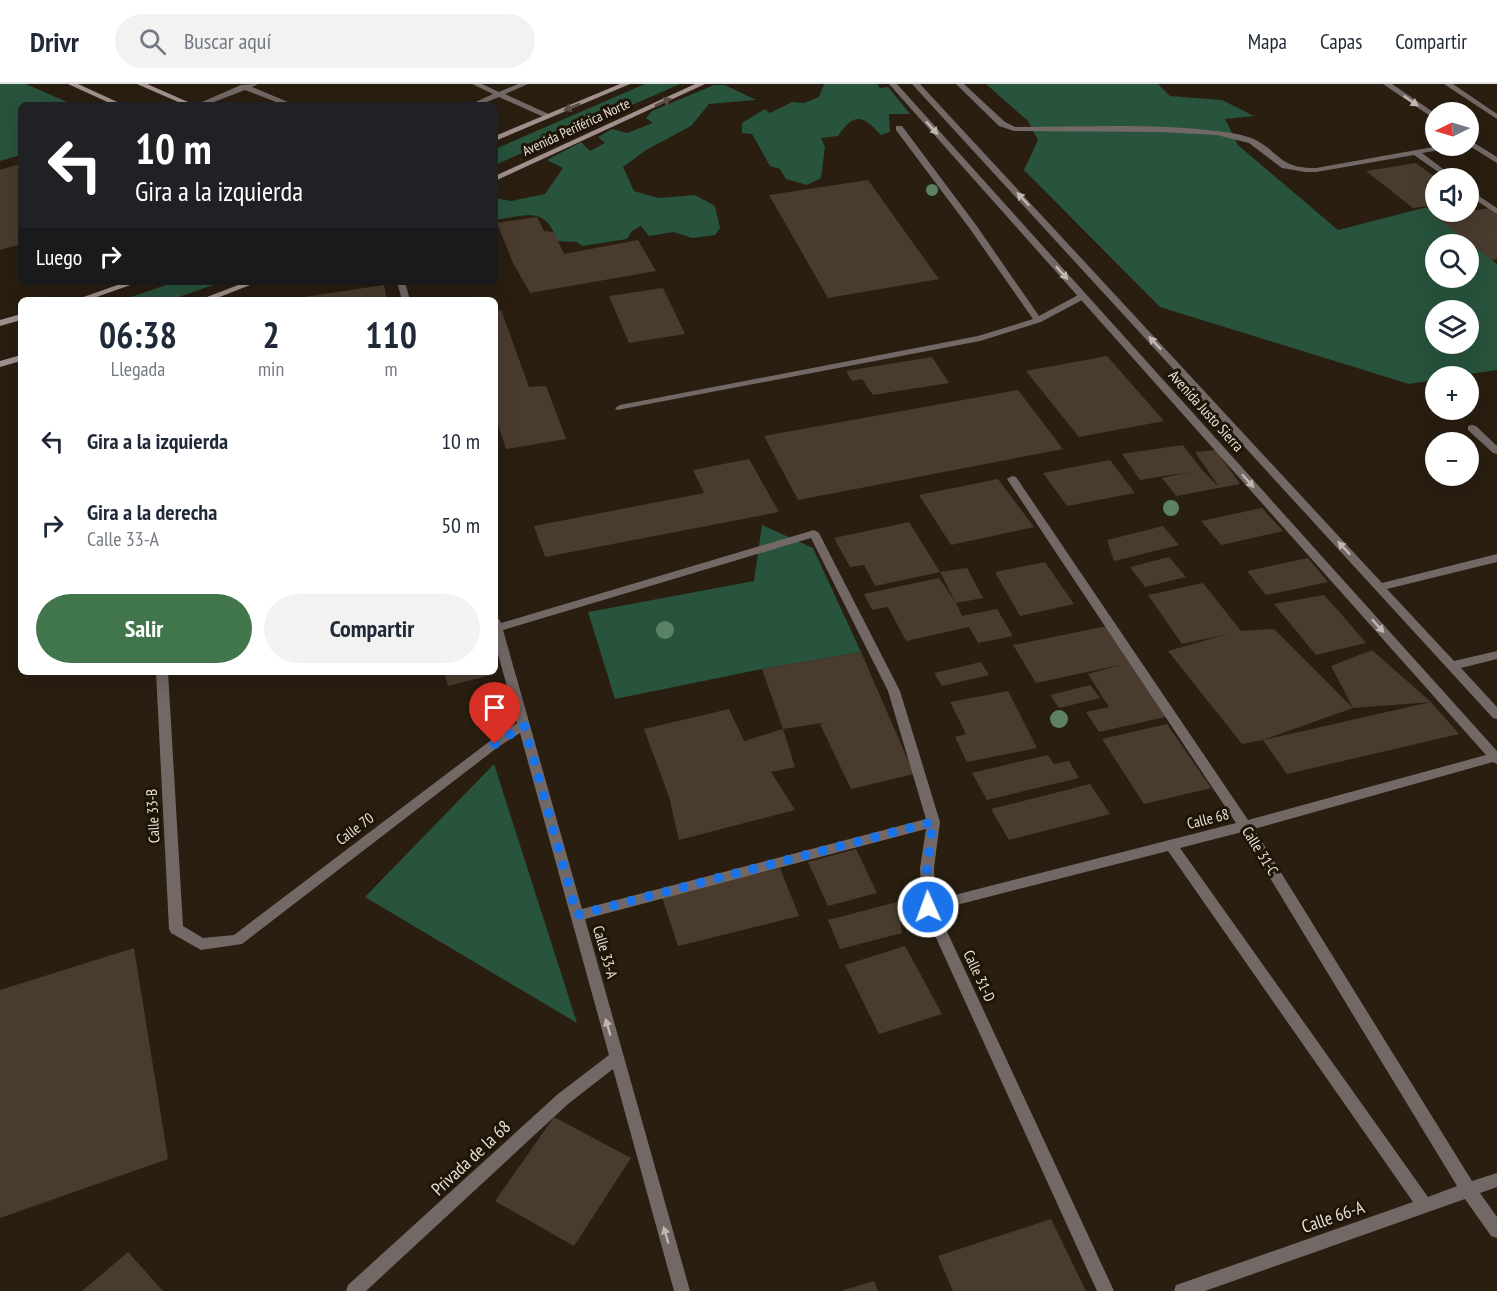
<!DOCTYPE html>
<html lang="es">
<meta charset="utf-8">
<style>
body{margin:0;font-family:"PT Sans Narrow",sans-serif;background:#f2f2f3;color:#1f2937;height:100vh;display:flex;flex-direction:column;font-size:22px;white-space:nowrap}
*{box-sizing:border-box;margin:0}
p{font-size:20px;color:#747a83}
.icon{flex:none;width:33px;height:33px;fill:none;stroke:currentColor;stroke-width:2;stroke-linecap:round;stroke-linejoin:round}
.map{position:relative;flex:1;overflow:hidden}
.side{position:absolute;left:18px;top:213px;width:480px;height:378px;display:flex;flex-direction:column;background:#fff;border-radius:9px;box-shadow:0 6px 24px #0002}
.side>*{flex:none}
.banner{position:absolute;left:18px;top:18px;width:480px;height:183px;border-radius:9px;box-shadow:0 6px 24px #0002;background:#202124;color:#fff;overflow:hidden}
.needle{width:39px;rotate:265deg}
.tools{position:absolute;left:1425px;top:18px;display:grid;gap:12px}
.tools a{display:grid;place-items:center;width:54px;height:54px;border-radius:50%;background:#fff;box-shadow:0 6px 24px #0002;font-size:30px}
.pin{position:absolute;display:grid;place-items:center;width:51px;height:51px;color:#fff;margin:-62px -26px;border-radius:50% 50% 50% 0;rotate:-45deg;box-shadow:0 0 6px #0007}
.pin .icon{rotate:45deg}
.me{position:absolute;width:66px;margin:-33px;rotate:358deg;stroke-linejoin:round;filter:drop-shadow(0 0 4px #0008)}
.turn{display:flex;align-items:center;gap:21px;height:126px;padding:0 18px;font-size:27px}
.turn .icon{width:78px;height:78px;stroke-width:2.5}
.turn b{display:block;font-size:42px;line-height:51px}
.then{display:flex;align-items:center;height:57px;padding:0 18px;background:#0003;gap:12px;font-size:22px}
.eta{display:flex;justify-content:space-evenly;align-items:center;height:102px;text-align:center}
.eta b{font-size:36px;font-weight:700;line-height:42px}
.primary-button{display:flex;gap:12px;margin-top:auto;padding:12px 18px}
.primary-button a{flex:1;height:69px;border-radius:36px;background:#41754b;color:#fff;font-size:24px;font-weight:700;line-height:69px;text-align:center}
.primary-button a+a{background:#f2f2f3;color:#1f2937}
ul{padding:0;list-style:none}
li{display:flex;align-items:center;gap:18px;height:84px;padding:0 18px}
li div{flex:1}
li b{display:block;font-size:22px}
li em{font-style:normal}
header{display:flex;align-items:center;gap:36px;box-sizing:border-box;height:84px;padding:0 30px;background:#fff;border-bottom:2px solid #e0e1e3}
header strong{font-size:28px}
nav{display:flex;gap:33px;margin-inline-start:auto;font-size:21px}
.search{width:420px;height:54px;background:#f2f2f3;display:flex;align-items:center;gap:15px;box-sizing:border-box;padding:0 21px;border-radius:33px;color:#747a83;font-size:22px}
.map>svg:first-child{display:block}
.green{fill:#28533d;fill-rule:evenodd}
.building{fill:#493c2e}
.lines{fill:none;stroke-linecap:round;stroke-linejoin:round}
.service{fill:#726866;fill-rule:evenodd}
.minor{fill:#726866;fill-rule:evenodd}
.tertiary{fill:#726866;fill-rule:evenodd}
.secondary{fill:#a1908e;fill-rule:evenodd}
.tree{fill:#5b8264}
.oneway{fill:#bfb7b0}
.oneway2{fill:#5a4c44}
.route{stroke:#1a73e8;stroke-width:10;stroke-dasharray:0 18}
.labels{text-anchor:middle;stroke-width:6;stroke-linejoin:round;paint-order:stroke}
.far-street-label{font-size:14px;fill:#e9e2d8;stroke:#1f1507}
.street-label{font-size:15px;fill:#e9e2d8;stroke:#1f1507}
.near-street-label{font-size:18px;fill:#e9e2d8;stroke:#1f1507}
</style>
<header>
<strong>Drivr</strong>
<div class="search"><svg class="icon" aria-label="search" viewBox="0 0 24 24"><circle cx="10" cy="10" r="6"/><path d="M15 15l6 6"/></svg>Buscar aquí</div>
<nav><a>Mapa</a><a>Capas</a><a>Compartir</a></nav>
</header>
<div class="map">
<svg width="1497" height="1207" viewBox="0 0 1497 1207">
<rect width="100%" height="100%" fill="#291e10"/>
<path class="green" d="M0,0h26l48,21h-53v50l-21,6z
M645,0h35l-185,81v-16z
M824,0h53l3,4 8,-1 22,27h-21l1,18 -9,3c-18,-19 -26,-24 -43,1l-17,2 4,9 -4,31 -14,7 -21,-6 -6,-10 -10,-3 -18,-32 -10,-1v-10l23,-14 5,4 22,-11 12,1 15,-6z
M986,0h172l12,12 52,4 32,16 -29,3 13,26 100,85 89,-23 70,57v106l-42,6h-19l-1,4 -26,4 -249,-77 -136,-137 14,-30 -10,-19zM1436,160h32v34h-32zM1436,226h32v34h-32z
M714,1h11l31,15 -47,4 -18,22 -45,24 -23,17 11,24 24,7 37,-3 20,11 5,22 -5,7 -23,3 -18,-6 -25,4 -8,-10 -9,5 -5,8 -45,7 -5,-4 -20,-1c-11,-36 -32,-25 -62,-21v-22l16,3 34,-7 18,-26 -16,-8 34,-18 9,9 15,-8 -7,-6 14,-8 15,4 26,-10 -7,-5 6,-7z
M175,198h47l-52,18h-48z
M762,441l51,23 48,104 -99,17 -147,30 -27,-87 166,-31z
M494,680l83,259 -212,-126z"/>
<path class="building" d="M1416,79l20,15v27l-23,3 -47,-37z
M20,80l1,80 -21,6v-80z
M868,96l71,99 -111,19 -59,-103z
M1489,124l8,6v45l-5,1 -56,-43z
M537,133l7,14 10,1 10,22 74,-14 18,31 -126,22 -17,-30 -16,-40z
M384,201l3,15h-96v-1z
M663,204l22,46 -56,9 -20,-47z
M501,226l28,77 17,-1 20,53 -60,10 -11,-34v-104z
M1107,272l57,65 -85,16 -53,-66z
M932,273l17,26 -76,12 -11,-16 -10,2 -6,-10z
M1018,306l45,59 -265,51 -34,-64z
M1183,361l19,25 17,17 -24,-35 21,-2 24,34 -64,12 -14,-18 27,-6 -49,8 -18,-26z
M749,375l30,53 -234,45 -11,-31 170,-33 -11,-23z
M1110,376l25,33 -68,13 -24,-33z
M998,395l36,48 -83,18 -32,-50z
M1262,424l21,23 -62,14 -20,-24z
M909,438l31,50 -65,14 -11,-21 -14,2 -16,-29z
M1163,442l16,19 -65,16 -7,-21z
M1169,473l17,20 -41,10 -15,-20z
M1308,474l20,24 -62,13 -19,-24z
M1045,478l29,42 -54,12 -25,-44z
M967,484l16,30 -27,5 6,13 35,-7 16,27 -35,7 -9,-16 -63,14 -18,-34 -16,3 -8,-16 75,-16 17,25 -16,-31z
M1203,499l38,48 33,-2 79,79 -90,32 -21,4 -74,-93 60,-17 -46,10 -34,-49z
M1324,511l19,21 23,27 -50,12 -42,-51z
M1107,542l63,90 -71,16 -13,-20 23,-5 -21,-33 32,-9 -84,18 -23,-38z
M1372,566l59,52 -78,6 -22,-42z
M861,568l53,122 -63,15 -31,-65 8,-2 -45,7 -21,-60z
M981,578l8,13 -47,11 -8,-13z
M444,588h41l2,4 -39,10z
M1090,601l10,13 -41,10 -9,-13z
M1008,607l29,57 -70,14 -12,-25 11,-3 -16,-32z
M1431,618l28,32 -172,40 -24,-34z
M729,625l15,32 39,-12 12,38 -24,5 24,38 -116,30 -10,-43 -25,-68z
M1167,640l44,64 -67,16 -42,-65z
M1048,671l6,9 15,-3 10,17 -92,22 -15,-27z
M1090,700l20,30 -101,26 -18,-31z
M856,765l21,44 -49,13 -20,-44z
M780,784l19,48 -121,30 -16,-49z
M897,818l5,31 -62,16 -12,-29z
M905,862l37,68 -63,20 -34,-69z
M134,864l34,211 -168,59v-228z
M554,1033l77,41 -57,88 -79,-45z
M1051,1135l35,72h-133l-15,-35z
M128,1168l35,39h-81z
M874,1197l4,10h-34v-1z"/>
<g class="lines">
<path class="service" d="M258,0l-6,3 43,18h-11l-39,-15 -39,15h-11l46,-20z
M472,0h10l17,8 19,-8h10l-23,10 48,22 -7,2 -47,-21 -20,8h-10l24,-11z
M896,42h6l74,99 63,91 41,-22h6v4l-45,24 -61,19 -363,69 -2,-2 5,-3 358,-69 55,-17 -63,-90 -74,-99z"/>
<path class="minor" d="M889,0h8l600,667v13l-4,-2 -239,67 218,352 25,-8v14l-17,6 17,24v21l-6,-2 -26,-37 -260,92h-31l2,-6 6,-2 231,-81 -245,-351 -231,59 177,381h-17l-175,-384 -2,-39 6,-39 -341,90 105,372h-16l-61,-222 -45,35 -202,187h-20l2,-6 210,-191 51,-39 -89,-322 -22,14 -256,197 -41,6 -30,-17 -2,-4 -13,-257h12l15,254 20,12 31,-3 256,-194 27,-18 -22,-80v-25l4,1 2,4 313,-93 5,3 81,158 40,131 -6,46 1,32 301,-77 -229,-344 5,-3 4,1 232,343 238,-65zM811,454l77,153 38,128 -344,90 -79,-279zM1242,748l215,354 -29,11 -248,-349z
M912,0h8l462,499 115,-29v8l-110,27 67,72 43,-10v8l-36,9 36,39v12l-4,-1z
M956,0h8l41,38 10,5c65,0 137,-4 201,4 12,1 30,4 40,9 26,15 24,28 60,28l123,-22h14l-1,2 -30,5 33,25h-8l-33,-23 -98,17h-11l-23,-4 -33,-25 -32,-8 -58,-3 -145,-1 -15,-5z
M1468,105l29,19v6l-29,-19z
M397,198h8l5,18h-8z
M1472,341l4,1 21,20v8l-4,-1 -25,-23v-4z"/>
<path class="tertiary" d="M1383,0h9l44,30v6z
M1444,0h9l44,30v5z
M1468,55l29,18v6l-29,-18z"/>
<path class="secondary" d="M68,0h10l46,21h-10z
M137,0h10l48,21h-10z
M620,0h10l-135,57v-5z
M695,0h10l-210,97v-5z
M126,198h13l-51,18h-13z
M246,198h12l-46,18h-13z
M21,230v6l-21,6v-6z
M21,271v6l-21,6v-6z"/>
</g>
<g class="tree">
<circle cx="932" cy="106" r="6"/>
<circle cx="1171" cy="424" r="8"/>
<circle cx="665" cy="546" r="9"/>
<circle cx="1059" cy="635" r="9"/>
</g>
<defs><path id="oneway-solid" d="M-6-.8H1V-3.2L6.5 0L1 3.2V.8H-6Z" transform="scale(1.5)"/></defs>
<g class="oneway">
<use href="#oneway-solid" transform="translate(1411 17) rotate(35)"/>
<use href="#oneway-solid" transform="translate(932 44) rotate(48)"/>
<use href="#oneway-solid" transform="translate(1023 115) rotate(-133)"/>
<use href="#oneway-solid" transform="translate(1062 189) rotate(48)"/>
<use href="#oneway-solid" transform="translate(1155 259) rotate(-133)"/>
<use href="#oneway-solid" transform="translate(1248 397) rotate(48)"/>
<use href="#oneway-solid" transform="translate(1344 464) rotate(-133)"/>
<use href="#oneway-solid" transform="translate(1378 542) rotate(48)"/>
<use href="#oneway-solid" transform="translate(608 943) rotate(-106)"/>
<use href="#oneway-solid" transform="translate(666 1151) rotate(-106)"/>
</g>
<g class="oneway2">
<use href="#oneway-solid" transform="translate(663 18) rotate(-25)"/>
<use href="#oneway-solid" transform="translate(572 23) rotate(157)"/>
</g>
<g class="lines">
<path class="route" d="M495,660l29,-19 53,190 356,-93 -6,46 1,39"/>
</g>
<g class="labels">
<g class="far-street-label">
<text transform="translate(576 43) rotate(-25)" y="5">Avenida Periférica Norte</text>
</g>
<g class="street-label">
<text transform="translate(1206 327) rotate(48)" y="5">Avenida Justo Sierra</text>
<text transform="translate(153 732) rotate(-93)" y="5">Calle 33-B</text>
<text transform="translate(1208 735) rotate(-14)" y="5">Calle 68</text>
<text transform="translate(355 745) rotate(-37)" y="5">Calle 70</text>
<text transform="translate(1260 767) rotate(58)" y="5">Calle 31-C</text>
<text transform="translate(605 868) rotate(74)" y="5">Calle 33-A</text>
<text transform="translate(979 892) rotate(65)" y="5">Calle 31-D</text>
</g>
<g class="near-street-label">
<text transform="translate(471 1074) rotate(-43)" y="6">Privada de la 68</text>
<text transform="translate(1333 1133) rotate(-19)" y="6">Calle 66-A</text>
</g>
</g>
</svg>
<div class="tools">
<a><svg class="needle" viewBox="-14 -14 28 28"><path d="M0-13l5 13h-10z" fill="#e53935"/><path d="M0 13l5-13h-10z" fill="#747a83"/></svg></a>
<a><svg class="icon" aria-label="sound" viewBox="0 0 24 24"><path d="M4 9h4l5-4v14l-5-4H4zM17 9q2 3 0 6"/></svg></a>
<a><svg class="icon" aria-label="search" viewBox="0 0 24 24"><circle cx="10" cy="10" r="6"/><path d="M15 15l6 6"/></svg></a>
<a><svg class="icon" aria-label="layers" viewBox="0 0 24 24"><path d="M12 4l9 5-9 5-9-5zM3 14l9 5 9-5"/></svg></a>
<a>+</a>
<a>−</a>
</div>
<div class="pin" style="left:495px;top:660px;background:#d93025"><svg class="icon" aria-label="arrive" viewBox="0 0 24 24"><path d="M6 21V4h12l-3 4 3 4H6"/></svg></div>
<svg class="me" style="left:928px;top:823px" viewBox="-20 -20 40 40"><circle r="17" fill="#1a73e8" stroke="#fff" stroke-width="3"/><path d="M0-11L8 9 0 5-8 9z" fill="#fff"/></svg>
<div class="banner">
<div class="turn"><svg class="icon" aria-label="left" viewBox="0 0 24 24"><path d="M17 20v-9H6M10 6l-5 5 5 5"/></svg><div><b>10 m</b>Gira a la izquierda</div></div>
<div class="then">Luego<svg class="icon" aria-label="right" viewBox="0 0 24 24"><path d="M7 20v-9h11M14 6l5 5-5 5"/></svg></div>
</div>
<section class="side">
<div class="eta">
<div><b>06:38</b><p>Llegada</p></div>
<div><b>2</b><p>min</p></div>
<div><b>110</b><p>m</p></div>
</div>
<ul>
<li><svg class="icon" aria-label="left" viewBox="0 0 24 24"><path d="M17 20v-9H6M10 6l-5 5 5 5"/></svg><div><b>Gira a la izquierda</b></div><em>10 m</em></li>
<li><svg class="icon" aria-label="right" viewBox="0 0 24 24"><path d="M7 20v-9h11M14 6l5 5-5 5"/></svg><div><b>Gira a la derecha</b><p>Calle 33-A</p></div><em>50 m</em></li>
</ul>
<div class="primary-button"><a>Salir</a><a>Compartir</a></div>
</section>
</div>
